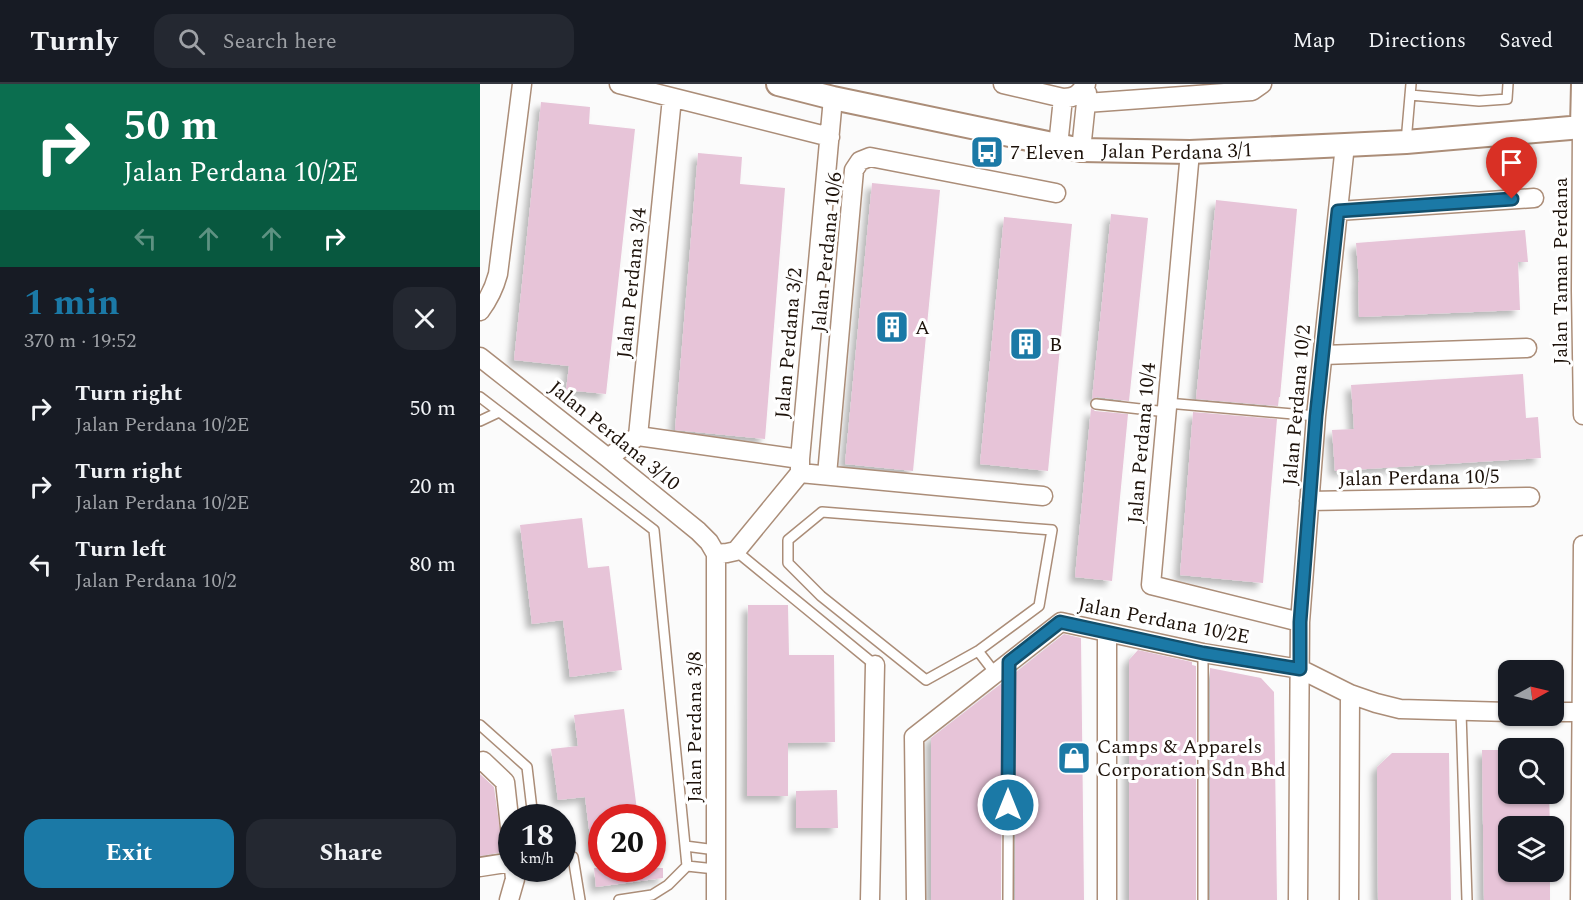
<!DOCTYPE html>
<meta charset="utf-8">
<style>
body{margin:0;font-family:Spectral,serif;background:#242831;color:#f1f3f6;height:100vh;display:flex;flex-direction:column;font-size:22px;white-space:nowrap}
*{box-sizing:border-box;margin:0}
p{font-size:20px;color:#9ea1a6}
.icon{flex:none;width:33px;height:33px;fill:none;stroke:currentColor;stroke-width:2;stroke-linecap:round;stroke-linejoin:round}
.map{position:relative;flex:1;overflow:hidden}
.drawer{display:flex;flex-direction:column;background:#171b24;width:480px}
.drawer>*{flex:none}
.guide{background:#0b6e4f;color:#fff;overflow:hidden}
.needle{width:39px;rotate:82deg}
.buttons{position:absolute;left:1018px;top:576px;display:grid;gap:12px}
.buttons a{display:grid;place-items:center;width:66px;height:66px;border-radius:12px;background:#171b24;box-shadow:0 2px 4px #0004;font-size:30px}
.speed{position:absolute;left:18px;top:720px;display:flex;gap:12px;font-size:30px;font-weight:700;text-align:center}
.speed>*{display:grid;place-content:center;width:78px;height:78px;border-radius:50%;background:#171b24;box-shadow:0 2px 4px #0004;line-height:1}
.speed small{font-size:15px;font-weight:400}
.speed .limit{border:9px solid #d22;background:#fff;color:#111}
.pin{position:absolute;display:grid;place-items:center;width:51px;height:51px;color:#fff;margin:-62px -26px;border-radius:50% 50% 50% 0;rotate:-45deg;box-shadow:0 0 6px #0007}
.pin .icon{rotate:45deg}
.me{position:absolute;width:66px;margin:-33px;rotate:0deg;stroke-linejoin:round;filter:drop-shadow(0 0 4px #0008)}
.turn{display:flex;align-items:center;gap:21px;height:126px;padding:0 24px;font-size:27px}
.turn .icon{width:78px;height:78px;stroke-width:2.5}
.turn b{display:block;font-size:42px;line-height:51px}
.lanes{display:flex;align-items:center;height:57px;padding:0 24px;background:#0003;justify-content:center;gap:30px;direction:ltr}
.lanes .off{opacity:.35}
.round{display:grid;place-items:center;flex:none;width:63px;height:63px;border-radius:18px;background:#242831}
.summary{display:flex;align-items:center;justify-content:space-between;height:102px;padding:0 24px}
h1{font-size:36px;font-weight:700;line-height:45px;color:#1b79a6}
.primary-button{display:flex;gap:12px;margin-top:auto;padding:12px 24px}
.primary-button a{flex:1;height:69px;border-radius:18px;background:#1b79a6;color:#fff;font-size:24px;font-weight:700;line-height:69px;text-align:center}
.primary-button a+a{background:#242831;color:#f1f3f6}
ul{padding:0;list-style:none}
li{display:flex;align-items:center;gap:18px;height:78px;padding:0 24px}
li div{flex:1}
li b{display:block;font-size:22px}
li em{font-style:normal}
header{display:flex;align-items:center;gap:36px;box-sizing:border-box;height:84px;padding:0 30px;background:#171b24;border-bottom:2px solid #363941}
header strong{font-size:28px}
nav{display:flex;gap:33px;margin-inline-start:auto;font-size:21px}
.search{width:420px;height:54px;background:#242831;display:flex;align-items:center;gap:15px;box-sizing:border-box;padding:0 21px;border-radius:18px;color:#9ea1a6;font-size:22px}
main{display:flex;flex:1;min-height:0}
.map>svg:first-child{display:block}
.building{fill:#e7c4d8;filter:url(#shadow)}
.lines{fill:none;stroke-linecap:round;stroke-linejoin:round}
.service-casing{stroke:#ab8d78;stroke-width:12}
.minor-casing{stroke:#ab8d78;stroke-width:21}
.tertiary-casing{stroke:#ab8d78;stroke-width:26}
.service{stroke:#fff;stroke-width:9}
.minor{stroke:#fff;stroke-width:18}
.tertiary{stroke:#fff;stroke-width:22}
.route-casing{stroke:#124f6c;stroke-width:15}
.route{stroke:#1b79a6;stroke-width:10}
.labels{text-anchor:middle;stroke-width:6;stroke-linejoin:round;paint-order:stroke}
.street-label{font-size:20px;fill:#1d120a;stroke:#fff}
.poi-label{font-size:20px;fill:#1d120a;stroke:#fff;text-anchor:start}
</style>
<header>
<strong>Turnly</strong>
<div class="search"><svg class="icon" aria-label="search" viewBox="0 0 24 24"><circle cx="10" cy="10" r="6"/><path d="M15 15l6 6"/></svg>Search here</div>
<nav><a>Map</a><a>Directions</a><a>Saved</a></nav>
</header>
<main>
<section class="drawer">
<div class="guide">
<div class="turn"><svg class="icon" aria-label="right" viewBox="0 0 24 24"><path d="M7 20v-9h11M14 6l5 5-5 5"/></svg><div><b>50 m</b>Jalan Perdana 10/2E</div></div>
<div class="lanes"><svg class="icon off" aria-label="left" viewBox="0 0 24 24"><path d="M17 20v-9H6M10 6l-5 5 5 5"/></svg><svg class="icon off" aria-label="ahead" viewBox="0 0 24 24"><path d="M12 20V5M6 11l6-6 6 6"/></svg><svg class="icon off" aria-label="ahead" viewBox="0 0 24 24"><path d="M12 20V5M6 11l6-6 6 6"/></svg><svg class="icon" aria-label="right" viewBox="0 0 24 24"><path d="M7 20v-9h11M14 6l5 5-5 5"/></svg></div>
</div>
<div class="summary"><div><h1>1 min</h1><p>370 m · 19:52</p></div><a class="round"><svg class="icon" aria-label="close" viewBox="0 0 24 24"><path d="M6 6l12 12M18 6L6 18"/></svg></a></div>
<ul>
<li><svg class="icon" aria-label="right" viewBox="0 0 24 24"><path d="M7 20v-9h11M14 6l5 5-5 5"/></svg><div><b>Turn right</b><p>Jalan Perdana 10/2E</p></div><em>50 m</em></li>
<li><svg class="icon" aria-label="right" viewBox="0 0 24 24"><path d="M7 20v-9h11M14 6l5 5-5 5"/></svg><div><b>Turn right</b><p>Jalan Perdana 10/2E</p></div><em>20 m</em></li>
<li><svg class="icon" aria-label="left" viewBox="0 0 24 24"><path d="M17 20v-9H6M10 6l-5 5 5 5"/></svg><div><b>Turn left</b><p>Jalan Perdana 10/2</p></div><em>80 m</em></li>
</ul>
<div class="primary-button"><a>Exit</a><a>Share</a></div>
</section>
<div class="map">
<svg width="1103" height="816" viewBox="0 0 1103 816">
<defs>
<filter id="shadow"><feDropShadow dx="-5.5" dy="5.5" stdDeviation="3" flood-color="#0004"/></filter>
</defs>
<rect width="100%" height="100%" fill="#fbfbfb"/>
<path class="building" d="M61,18l49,5 -1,17 46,5 -29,265 -40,-4 3,-24 -55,-6z
M218,69l44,4 -2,27 45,4 -20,251 -90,-9z
M392,99l68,7 -27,281 -68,-7z
M736,116l81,9 -17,188h-1l-1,9 -82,-7z
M631,130l37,4 -19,183 -32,-4 -5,2z
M524,133l68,7 -24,247 -68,-7z
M1045,146l3,32h-10l2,48 -161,7 -1,-35h1l-3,-39z
M1043,290l3,44 12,-1 3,41 -206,13 -3,-41 22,-1 -3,-44z
M611,324l4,3 33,3 -16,167 -37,-4z
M713,328l84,7 -14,164 -83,-8z
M102,434l6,50 21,-2 13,104 -52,7 -7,-57 -31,4 -12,-99z
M268,521h40l1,50h45l1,87 -47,1v53h-41z
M584,550l17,4 3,262h-69l1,-228z
M658,566l54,12v3l4,1v234h-67v-240z
M730,584l51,10 13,14 3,208h-67z
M522,599l-1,217h-70v-162z
M144,625l14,109h-36v34l-10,1 -7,-56 -27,3 -7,-51 27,-3 -4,-31z
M1002,666h27v44h40l1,32h-41v46h41v28h-66z
M912,669h57l2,147h-73l-1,-133z
M0,690l14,13 9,65 -23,4z
M357,706l1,38h-42v-37z
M114,784h69v10l-67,9z"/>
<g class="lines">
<g class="service-casing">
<path id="service" d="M930,11l69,6 28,-2 1,-15
M926,58l5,-58
M0,313l174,133 33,336 -19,19 -16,10 -33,5
M687,319l149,13
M616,320l71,8
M0,337l19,-9
M256,467l139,114
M498,567l61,-45 13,-76 -230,-18 -34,28v23l33,33 105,84 52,-29 17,22
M723,569v247
M981,628l6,188
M0,641l47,42 6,51
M205,762l31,4
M82,774l11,-1 7,43
M207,782l28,3
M528,816l1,-236"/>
</g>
<g class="minor-casing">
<path id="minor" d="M139,0l211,53
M523,0l60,14c13,0 16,-4 23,-14
M606,19l166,-12 10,-7
M1102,43l-1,164 2,124
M578,62l5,-48
M601,66l6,-57
M710,68l-39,433 149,37
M858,127l196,-13
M0,227c9,-12 14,-22 18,-37l24,-190
M843,271l204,-7
M0,273l128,101 90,73 11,11 7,12v346
M158,352l162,23
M128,374l30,-22 34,-338
M320,389l243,23
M347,391l27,-305 6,-9 10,-4 186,36
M829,417l221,-4
M236,470l11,-1 9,-2 64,-78v-14l33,-361
M627,548v268
M1074,628h27
M0,678l3,-1 22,21 7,63
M0,783l32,-5
M29,816l6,-21 -1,-11
M390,816l5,-235
M436,816l-2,-163 147,-115 142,31 97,16 50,25 26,9 24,6 109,3
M818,816l2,-278 16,-206 29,-271
M869,816l1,-206
M1100,816l3,-355"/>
</g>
<g class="tertiary-casing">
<g id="tertiary">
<path id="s1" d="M298,0l55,14 248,52 109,2 155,-7 61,-3 176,-15 1,-43"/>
</g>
</g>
<use href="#service" class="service"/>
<use href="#minor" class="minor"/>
<use href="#tertiary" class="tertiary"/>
</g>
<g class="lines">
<g class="route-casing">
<path id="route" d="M528,721l1,-143 51,-40 143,31 97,16v-47l16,-206 22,-205 174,-12"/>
</g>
<use href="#route" class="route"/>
</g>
<defs>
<g id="bus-square" transform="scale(1.725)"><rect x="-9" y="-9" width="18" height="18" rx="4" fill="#1b79a6" stroke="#fff"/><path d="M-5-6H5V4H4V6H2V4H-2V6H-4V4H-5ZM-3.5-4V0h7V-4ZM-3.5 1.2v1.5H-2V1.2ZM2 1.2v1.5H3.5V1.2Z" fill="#fff"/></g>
<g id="building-square" transform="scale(1.725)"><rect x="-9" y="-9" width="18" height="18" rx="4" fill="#1b79a6" stroke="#fff"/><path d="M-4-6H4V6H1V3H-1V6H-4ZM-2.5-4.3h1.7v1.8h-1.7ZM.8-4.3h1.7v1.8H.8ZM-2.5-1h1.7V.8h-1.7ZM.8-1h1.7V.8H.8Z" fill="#fff"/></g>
<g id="shop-square" transform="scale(1.725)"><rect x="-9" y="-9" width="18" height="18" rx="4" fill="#1b79a6" stroke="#fff"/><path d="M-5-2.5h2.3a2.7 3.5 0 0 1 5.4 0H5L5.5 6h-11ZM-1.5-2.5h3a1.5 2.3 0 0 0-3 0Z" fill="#fff"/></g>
</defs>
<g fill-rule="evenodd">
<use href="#bus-square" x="507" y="68"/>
<use href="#building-square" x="412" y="243"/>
<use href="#building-square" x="546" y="260"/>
<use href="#shop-square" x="594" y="674"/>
</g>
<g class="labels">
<g class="street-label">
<text dy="7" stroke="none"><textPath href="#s1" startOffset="406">Jalan Perdana 3/1</textPath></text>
<text transform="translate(346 168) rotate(-84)" y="7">Jalan Perdana 10/6</text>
<text transform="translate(1080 187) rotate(-90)" y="7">Jalan Taman Perdana</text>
<text transform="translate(151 199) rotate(-84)" y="7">Jalan Perdana 3/4</text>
<text transform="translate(308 259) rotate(-85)" y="7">Jalan Perdana 3/2</text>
<text transform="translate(816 321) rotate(-85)" y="7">Jalan Perdana 10/2</text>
<text transform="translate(135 351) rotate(39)" y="7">Jalan Perdana 3/10</text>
<text transform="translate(661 359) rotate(-85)" y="7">Jalan Perdana 10/4</text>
<text transform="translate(939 393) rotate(-1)" y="7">Jalan Perdana 10/5</text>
<text transform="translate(684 536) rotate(11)" y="7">Jalan Perdana 10/2E</text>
<text transform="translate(214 643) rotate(-90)" y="7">Jalan Perdana 3/8</text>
</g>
<g class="poi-label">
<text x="530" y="75">7 Eleven</text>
<text x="435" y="250">A</text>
<text x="569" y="267">B</text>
<text x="617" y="669">Camps &amp; Apparels<tspan x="617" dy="23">Corporation Sdn Bhd</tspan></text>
</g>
</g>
</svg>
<div class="buttons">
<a><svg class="needle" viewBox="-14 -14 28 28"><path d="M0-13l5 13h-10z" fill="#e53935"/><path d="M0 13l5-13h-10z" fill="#9ea1a6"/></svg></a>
<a><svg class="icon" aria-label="search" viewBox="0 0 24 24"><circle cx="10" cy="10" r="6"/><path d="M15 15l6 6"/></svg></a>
<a><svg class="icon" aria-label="layers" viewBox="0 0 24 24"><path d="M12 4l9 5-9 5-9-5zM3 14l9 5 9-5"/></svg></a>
</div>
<div class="speed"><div>18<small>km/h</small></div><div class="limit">20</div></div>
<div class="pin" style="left:1032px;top:115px;background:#d93025"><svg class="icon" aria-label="arrive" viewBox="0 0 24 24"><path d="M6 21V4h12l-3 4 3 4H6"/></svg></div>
<svg class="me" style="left:528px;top:721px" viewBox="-20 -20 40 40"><circle r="17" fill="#1b79a6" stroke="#fff" stroke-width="3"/><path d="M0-11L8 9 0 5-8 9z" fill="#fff"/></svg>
</div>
</main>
